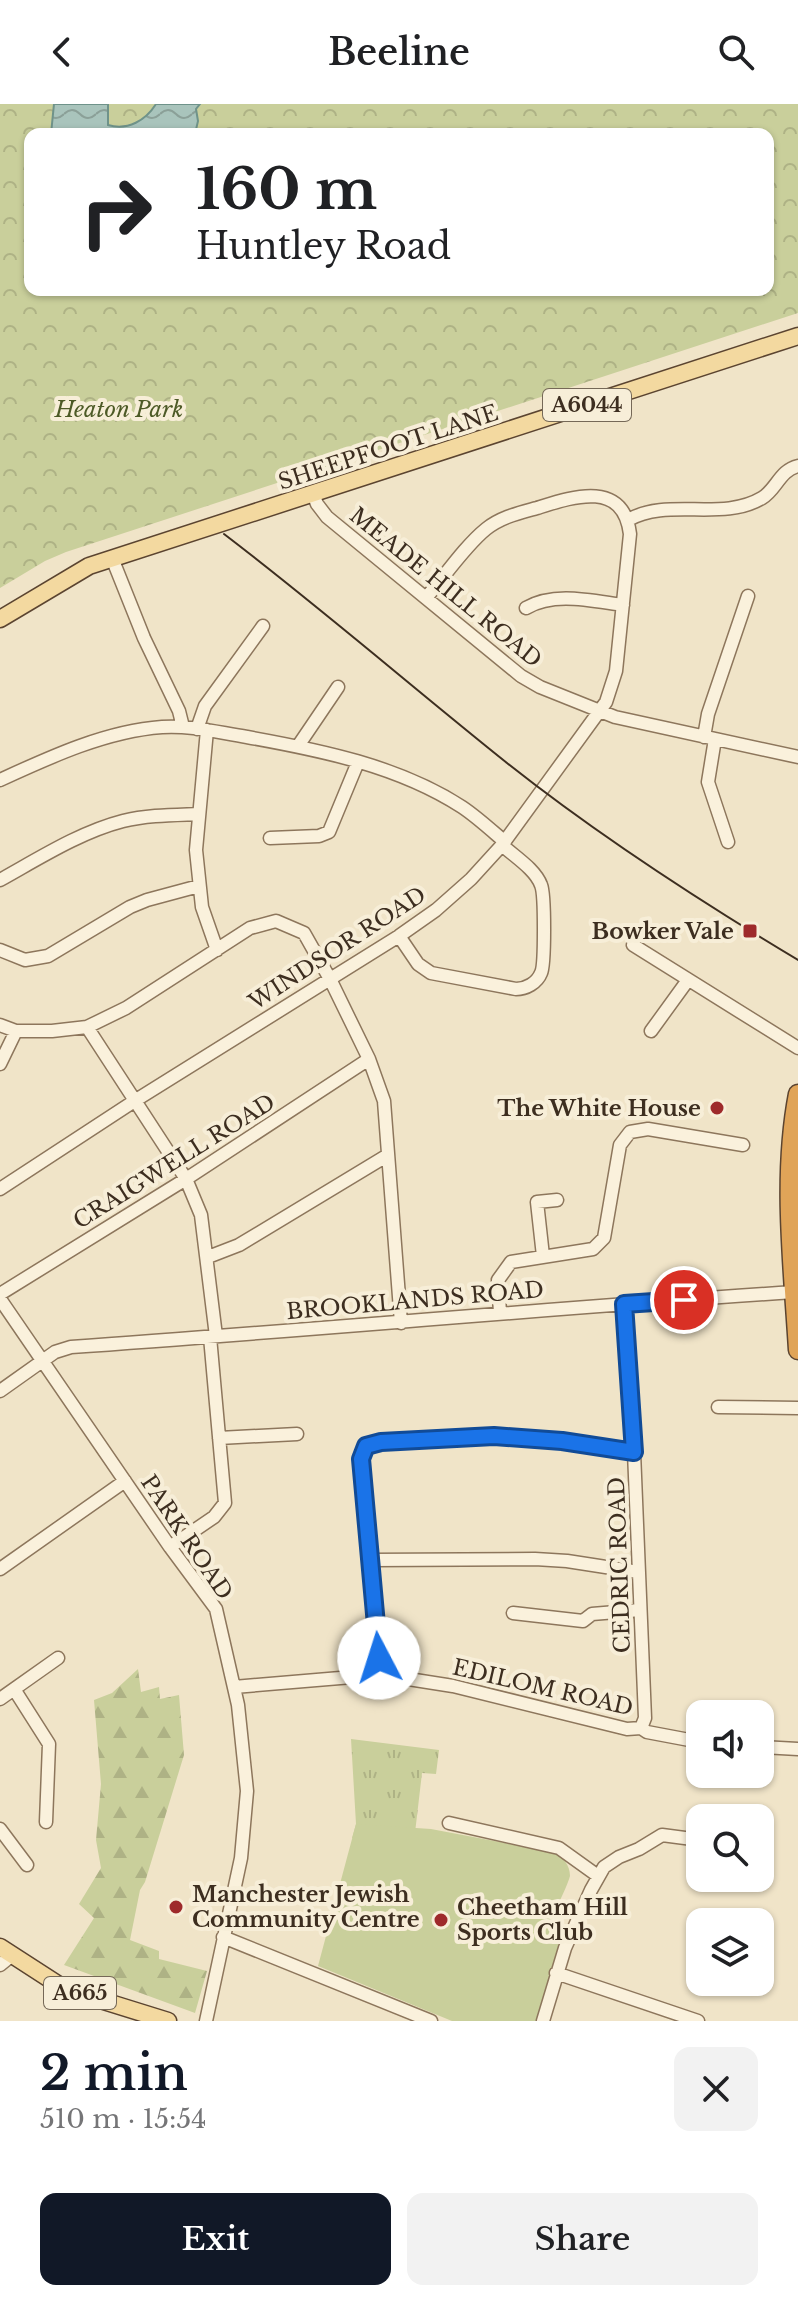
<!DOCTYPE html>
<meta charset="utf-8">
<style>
body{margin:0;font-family:"Libre Baskerville",serif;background:#f2f2f2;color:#202124;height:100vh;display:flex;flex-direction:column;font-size:30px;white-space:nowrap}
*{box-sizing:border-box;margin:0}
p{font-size:26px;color:#757577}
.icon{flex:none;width:44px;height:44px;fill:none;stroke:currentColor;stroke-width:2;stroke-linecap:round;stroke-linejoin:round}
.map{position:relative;height:1917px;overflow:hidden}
.panel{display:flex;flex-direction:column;background:#fff;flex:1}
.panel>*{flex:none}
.banner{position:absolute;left:24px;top:24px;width:750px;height:168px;border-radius:16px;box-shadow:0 2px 6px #0004;background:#fff;color:#202124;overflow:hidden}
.tools{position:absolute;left:686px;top:1596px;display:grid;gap:16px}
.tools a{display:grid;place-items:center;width:88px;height:88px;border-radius:16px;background:#fff;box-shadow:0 2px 6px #0004;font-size:40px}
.pin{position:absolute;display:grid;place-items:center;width:68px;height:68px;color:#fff;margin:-34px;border:4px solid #fff;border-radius:50%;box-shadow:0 2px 8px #0007}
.me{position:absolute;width:88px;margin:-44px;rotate:355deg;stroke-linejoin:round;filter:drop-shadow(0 0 6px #0008)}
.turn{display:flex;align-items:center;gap:28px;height:168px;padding:0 40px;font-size:36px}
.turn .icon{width:104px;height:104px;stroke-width:2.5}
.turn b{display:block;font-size:56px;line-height:68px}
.round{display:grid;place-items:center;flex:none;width:84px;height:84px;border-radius:16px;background:#f2f2f2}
.head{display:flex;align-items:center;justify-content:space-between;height:136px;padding:0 40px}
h1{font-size:48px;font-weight:600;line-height:60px;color:#111827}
.primary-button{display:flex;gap:16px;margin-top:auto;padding:16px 40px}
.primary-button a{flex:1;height:92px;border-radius:16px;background:#111827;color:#fff;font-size:32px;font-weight:600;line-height:92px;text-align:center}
.primary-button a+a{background:#f2f2f2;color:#202124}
header{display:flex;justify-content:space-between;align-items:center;height:104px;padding:0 40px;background:#fff;font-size:36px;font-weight:600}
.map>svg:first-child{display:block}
.grass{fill:url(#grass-tufts)}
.forest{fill:url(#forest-firs)}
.park{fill:url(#park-crowns);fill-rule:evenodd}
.pitch{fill:#c9cf9b}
.water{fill:url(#water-waves);stroke:#6f938a;stroke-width:2}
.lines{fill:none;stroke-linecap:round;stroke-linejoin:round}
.minor-casing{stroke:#8d765c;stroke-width:15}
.major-casing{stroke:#5b4430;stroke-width:19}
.highway-casing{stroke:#5b4430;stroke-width:21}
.minor{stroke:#faf1dc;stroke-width:12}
.major{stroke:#f3d9a0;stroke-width:16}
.highway{stroke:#e0a458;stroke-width:18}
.tram{stroke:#3d2e20;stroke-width:2}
.route-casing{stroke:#114b97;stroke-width:20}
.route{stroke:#1a73e8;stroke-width:14}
.poi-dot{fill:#9e2a2b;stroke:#f7eed8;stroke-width:3}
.labels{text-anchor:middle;stroke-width:8;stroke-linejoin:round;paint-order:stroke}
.shield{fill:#f7eed8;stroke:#756857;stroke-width:2}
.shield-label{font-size:20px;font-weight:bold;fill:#3d2e20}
.park-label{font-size:22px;font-style:italic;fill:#4d5a26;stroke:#f7eed8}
.street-label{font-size:22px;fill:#3d2e20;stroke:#f7eed8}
.poi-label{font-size:22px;font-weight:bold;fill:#3d2e20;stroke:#f7eed8;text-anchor:end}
</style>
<header><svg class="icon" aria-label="back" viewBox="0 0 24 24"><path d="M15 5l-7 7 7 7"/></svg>Beeline<svg class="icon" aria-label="search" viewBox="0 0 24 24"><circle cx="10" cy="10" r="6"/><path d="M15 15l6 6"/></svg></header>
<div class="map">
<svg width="798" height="1917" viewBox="0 0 798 1917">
<defs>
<pattern id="grass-tufts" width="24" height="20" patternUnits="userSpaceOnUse" patternTransform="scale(2)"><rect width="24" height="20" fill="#c9cf9b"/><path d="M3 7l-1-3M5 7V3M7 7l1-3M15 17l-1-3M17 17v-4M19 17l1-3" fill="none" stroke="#aeb285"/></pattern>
<pattern id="forest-firs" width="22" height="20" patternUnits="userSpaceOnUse" patternTransform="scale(2)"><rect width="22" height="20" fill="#c9cf9b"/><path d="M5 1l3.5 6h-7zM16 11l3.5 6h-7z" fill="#aeb285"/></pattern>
<pattern id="park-crowns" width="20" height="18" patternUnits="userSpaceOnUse" patternTransform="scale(2)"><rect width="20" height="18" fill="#c9cf9b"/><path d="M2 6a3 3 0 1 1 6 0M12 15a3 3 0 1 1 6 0" fill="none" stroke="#aeb285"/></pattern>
<pattern id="water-waves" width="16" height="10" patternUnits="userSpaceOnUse" patternTransform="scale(2)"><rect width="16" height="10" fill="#a9c4bc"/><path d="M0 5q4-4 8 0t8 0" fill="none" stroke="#8ba098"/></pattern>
</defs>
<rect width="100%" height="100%" fill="#f0e4c8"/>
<path class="grass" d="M351,1635l88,11 -3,24 -14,-1 -9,77 -61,-12 4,-14z"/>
<path class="forest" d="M138,1565l3,23 18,-5 1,12 19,-4 5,60 -39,127 -5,8 -10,50 29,11v8l48,12 -12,42 -131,-48 30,-47 -15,-14 22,-36 -5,-28 5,-56 -7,-84 18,-7z"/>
<path class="park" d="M0,0h798v209l-732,239 -21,9 -45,27zM30,30h738v156h-738z"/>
<path class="pitch" d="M356,1720l75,5 121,23c11,4 18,13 18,24 -6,22 -29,49 -11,68l-23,77h-84l-134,-55z"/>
<path class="water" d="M54,0h54v21c20,6 38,-5 48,-21h44l-4,5 2,12 -3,13h-144z"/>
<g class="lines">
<g class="minor-casing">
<path id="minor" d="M313,390l4,10 10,13 194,159 19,11 75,30 183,40
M628,416c40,-23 94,2 134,-22 14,-8 18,-28 36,-32
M112,454l32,80 35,73 4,16
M526,504c28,-17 67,-7 97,-3
M197,625l8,-23 58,-80
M207,626l-11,120 6,57 15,43
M704,633l4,-23 40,-118
M715,635l-7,43 20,60
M298,642l40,-59
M0,676c50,-23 106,-49 162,-53 29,-2 58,6 85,10 73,13 152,29 215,70 15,10 29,23 43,35
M270,734l49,-2 10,-4 29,-70
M0,776c38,-21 80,-48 123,-59 25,-6 50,-6 75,-7
M399,832l19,28 13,9 85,16c10,0 21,-6 25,-16 4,-8 4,-79 0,-88 -6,-16 -26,-28 -39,-40
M633,841l165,103
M0,846l25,10 23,-4 82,-49 17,-7 52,-14
M0,921l16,6h36l35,-4 39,-19 124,-80 26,-7 28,12 26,46 39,80 15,42 17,222
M87,923l99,152 15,36 15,121
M651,927l37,-51
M0,960l16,-33
M0,1085l136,-89 263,-164 37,-26 35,-31 31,-34 104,-143 10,-31 14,-137c-7,-55 -58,-37 -93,-26 -18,5 -36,9 -51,21 -21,17 -42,48 -60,69
M543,1152l-6,-54 20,-2
M208,1153l31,-12 149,-90
M0,1190l186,-115 183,-120
M0,1195l170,248 46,62 22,96 9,86 -6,67 -35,163
M624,1200l10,148 11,266 -4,10
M500,1209l-2,-33 13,-18 82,-13 11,-11 16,-93 10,-13 18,-3 95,16
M0,1287l55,-39 16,-5c241,-17 482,-39 724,-55
M718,1303l80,1
M219,1334l78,-4
M170,1443l44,-30 11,-14 -15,-166
M371,1456l164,-1 32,2 71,11
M0,1465l125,-88
M513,1509l70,8 9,-7 48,-4
M376,1568l3,-14 -18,-199 5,-13 15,-4 113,-6 68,5 72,11
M234,1583l130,-11 12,-4 7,3 70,11 174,43 14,-1 6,4 53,10
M14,1585l35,55 -3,78
M0,1595l58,-41
M760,1643l38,2
M449,1719l110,25 39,28
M0,1725l27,36
M223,1833l208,84
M0,1861l11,-9
M556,1869l142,48
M543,1917l22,-73 26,-58 13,-23 15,-10 20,-8 23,-14 38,5"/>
</g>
<g class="major-casing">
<path id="major" d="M0,515l89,-53 709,-230
M0,1843l65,42 103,32"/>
</g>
<g class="highway-casing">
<path id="highway" d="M798,990c-16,83 -5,172 0,256"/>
</g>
<use href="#minor" class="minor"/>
<use href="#major" class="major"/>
<use href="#highway" class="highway"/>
<path class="tram" d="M224,430c97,74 188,153 283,229 92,73 191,137 291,197"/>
</g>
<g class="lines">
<g class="route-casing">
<path id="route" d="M379,1554l-18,-199 5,-13 15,-4 113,-6 68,5 72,11 -10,-148 60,-4"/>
</g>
<use href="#route" class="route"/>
</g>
<g class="poi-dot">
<rect x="742" y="819" width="16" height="16" rx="4"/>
<circle cx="717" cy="1004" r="8"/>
<circle cx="176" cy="1803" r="8"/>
<circle cx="441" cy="1816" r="8"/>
</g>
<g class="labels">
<g class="shield">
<rect x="543" y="285" width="88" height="32" rx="6"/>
<rect x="44" y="1873" width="72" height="32" rx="6"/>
</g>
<g class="shield-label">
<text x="587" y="308">A6044</text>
<text x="80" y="1896">A665</text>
</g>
<g class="park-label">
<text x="119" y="313">Heaton Park</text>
</g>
<g class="street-label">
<text transform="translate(388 343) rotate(-18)" y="8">SHEEPFOOT LANE</text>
<text transform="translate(446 483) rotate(39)" y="8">MEADE HILL ROAD</text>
<text transform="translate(337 844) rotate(-33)" y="8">WINDSOR ROAD</text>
<text transform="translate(174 1057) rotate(-32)" y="8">CRAIGWELL ROAD</text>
<text transform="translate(415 1196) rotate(-5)" y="8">BROOKLANDS ROAD</text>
<text transform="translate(187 1433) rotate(56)" y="8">PARK ROAD</text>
<text transform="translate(619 1461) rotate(-92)" y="8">CEDRIC ROAD</text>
<text transform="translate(543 1583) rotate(13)" y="8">EDILOM ROAD</text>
</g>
<g class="poi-label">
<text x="734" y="835">Bowker Vale</text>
<text x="701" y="1012">The White House</text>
<text x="192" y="1798" text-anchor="start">Manchester Jewish<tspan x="192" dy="25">Community Centre</tspan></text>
<text x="457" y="1811" text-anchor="start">Cheetham Hill<tspan x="457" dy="25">Sports Club</tspan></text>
</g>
</g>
</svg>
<div class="tools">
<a><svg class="icon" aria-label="sound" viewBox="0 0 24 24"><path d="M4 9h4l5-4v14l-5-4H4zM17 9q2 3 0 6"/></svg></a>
<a><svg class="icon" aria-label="search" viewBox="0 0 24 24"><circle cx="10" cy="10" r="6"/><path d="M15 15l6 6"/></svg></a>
<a><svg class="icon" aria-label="layers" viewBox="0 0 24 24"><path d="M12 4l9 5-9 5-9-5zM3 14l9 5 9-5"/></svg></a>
</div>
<div class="pin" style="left:684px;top:1196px;background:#d93025"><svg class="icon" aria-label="arrive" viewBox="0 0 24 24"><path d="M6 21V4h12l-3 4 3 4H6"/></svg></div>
<svg class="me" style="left:379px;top:1554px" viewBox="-20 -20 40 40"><circle r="19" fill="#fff"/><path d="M0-13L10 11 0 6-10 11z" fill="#1a73e8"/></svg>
<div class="banner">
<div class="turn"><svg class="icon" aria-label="right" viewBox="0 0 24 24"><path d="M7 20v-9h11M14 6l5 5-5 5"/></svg><div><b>160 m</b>Huntley Road</div></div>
</div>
</div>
<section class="panel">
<div class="head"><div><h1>2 min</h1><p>510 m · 15:54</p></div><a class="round"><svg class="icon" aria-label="close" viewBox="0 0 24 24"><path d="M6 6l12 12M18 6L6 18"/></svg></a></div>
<div class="primary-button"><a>Exit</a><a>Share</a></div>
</section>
